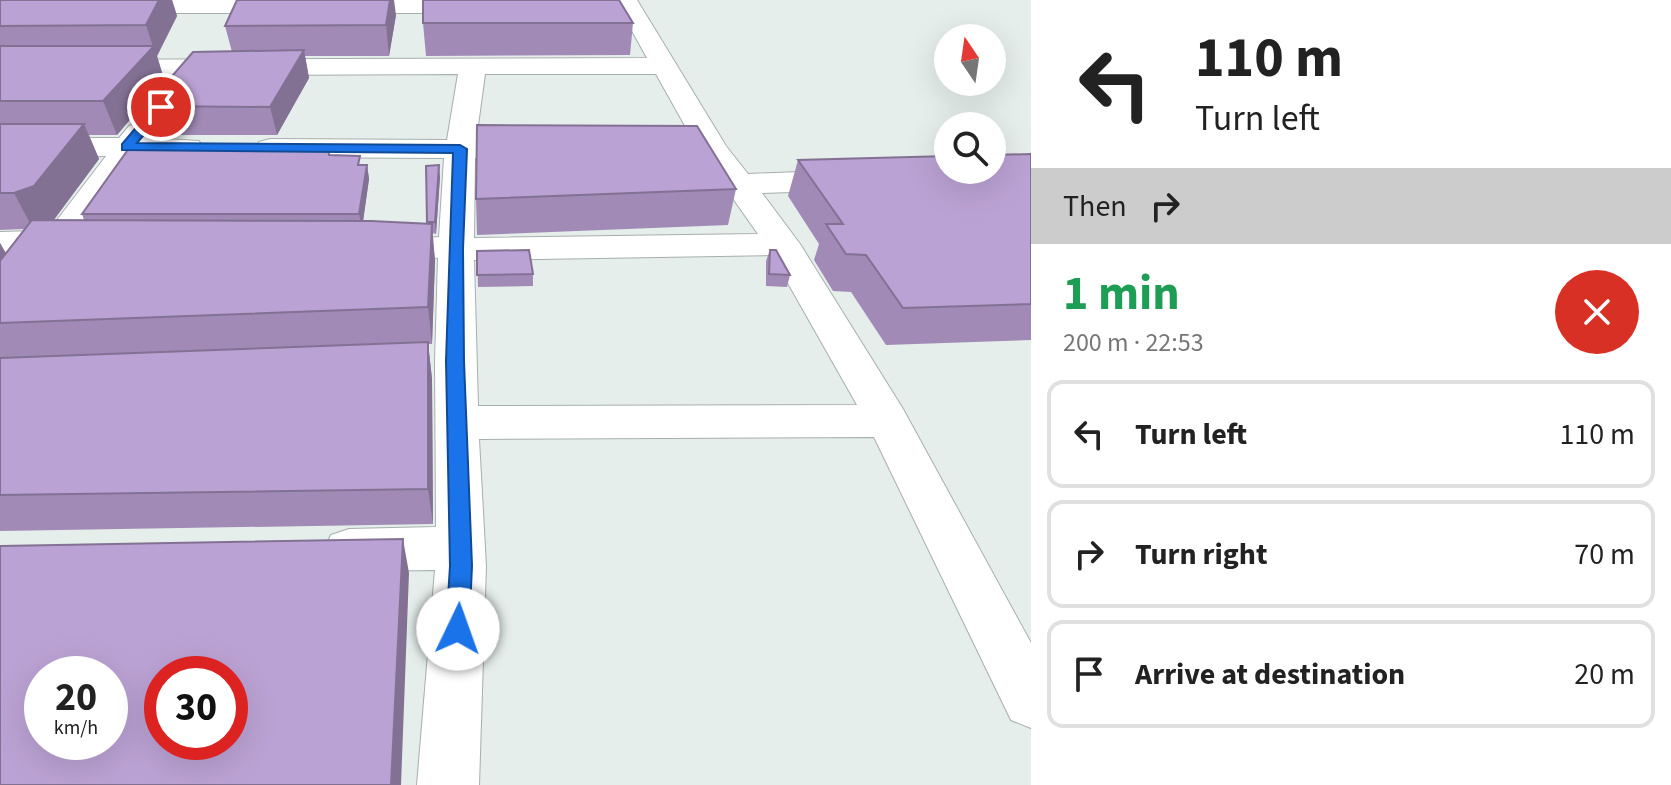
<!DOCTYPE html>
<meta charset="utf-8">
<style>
body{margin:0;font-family:"Source Sans 3",sans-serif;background:#f2f2f2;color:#222;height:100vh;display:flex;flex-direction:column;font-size:30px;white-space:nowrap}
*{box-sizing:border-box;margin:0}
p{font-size:26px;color:#767676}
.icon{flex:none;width:44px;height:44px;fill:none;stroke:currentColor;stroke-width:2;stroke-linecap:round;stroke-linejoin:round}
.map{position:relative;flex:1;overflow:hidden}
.sheet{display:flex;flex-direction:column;background:#fff;width:640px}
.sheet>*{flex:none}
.top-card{background:#fff;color:#222;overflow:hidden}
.needle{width:52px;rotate:347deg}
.controls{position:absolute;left:934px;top:24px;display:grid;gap:16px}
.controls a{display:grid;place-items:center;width:72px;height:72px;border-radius:50%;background:#fff;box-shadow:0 8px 32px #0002;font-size:40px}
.speed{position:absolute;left:24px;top:656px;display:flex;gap:16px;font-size:40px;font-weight:700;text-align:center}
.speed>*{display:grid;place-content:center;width:104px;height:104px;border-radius:50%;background:#fff;box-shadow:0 8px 32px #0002;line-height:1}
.speed small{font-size:20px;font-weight:400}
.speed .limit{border:12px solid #d22;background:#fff;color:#111}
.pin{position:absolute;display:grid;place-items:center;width:68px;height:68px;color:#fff;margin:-34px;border:4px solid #fff;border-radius:50%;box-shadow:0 2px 8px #0007}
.me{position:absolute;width:88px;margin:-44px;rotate:3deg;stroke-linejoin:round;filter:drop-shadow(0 0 6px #0008)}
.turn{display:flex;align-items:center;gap:28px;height:168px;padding:0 32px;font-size:36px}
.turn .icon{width:104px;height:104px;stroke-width:2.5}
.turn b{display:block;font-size:56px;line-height:68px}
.then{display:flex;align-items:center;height:76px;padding:0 32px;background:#0003;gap:16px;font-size:30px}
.round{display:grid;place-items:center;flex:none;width:84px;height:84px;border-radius:42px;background:#f2f2f2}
.overview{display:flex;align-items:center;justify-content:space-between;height:136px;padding:0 32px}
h1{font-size:48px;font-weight:700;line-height:60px;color:#1e9e55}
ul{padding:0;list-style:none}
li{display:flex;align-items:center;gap:24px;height:108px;margin:0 16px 12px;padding:0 16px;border:4px solid #e0e0e0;border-radius:16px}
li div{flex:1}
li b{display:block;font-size:30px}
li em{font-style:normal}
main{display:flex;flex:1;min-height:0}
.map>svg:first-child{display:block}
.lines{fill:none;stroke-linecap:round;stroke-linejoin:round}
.street-casing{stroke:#a7afad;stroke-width:2}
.street{fill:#fff;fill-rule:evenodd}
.wall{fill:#a18bb6}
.shaded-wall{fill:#837194}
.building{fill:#bba2d4;stroke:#837194;stroke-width:2;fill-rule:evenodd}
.route{fill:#1a73e8;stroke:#114b97;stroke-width:2}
</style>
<main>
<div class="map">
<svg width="1031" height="785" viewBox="0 0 1031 785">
<rect width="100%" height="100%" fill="#e5eeeb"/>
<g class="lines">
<g class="street-casing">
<path id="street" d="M0,0h483l8,6 -4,5 -8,2h-479z
M615,0h22l89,146 22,28 102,-4 11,3 5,7 -5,7 -11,3 -88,3 38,51 103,165 128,234v85l-20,-8 -137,-283 -395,2 7,127 -7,219h-62l18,-215 -86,1 -18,-6 -7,-15 7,-15 18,-6 87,-2 -1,-166 3,-103 -21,-3 -5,-8 5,-8 22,-2 5,-79 -174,-1 -11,-3 -4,-6 4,-6 11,-3 177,1 11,-66 -458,2v-16l647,-2zM485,74h171l42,75 60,85 -284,4 1,-80 68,-3 4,-6 -4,-6 -67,-3zM772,255l85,150 -379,1 -4,-146z
M139,123l10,3 5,6 -4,6 49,3 4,6 -4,6 -62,3 -55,77 6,8 -5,7 -33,4 -37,53 -13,3v-38l13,-18h-13v-20l36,-1 18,-7 52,-68h-106v-18h119l10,-12z"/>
</g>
<use href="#street" class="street"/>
</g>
<path class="wall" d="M0,0h172l5,16 -20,40 7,23 -47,56h-28l10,24 -45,61h30l-2,-6 248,-59 32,10h5l2,14 -6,41 64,4 -1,-58 14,11 -4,57 -4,-1 3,28 -3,83h-4l4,35 1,145 -433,7v-288l6,10 18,-24 -24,1z
M396,15l-7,41h-84l4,22 -32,57h-121l-10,-29 86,-54 -7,-26z
M423,23h210l-3,32 -204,1z
M1031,154v186l-145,5 -35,-53 -18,-1 -19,-31 5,-16 -31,-48 10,-36z
M736,189l-8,36 -251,10 -1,-36z
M770,250l20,25 -3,12 -21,-1v-25z
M477,251l56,23v12l-55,1z"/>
<path class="shaded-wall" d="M159,0h13l5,16 -20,40 7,23 -47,56 -14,-34 50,-54 -7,-22z
M390,0h4l2,15 -7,41 -3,-31z
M304,50l5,28 -32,57 -7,-28z
M84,124l15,35 -47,63 -19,7 -19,-36z
M367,165l2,14 -7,50 -3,-15z
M439,165l1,12 -4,57 -1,-12z
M432,224l3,37 -3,83 -4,-37z
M0,243l7,13 -7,10z
M428,342l4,37 1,145 -5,-35z
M403,539l6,34 -8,212h-10z"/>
<path class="building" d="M0,0h159l-13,25 -146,1z
M237,0h153l-4,25 -161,1z
M423,0h196l14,23h-210z
M0,46h154l-51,55h-103z
M304,50l-34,57 -124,-1 47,-54z
M0,124h84l-50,62 -20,7h-14z
M477,125l220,1 39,63 -260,10z
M132,144l196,1 1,10 31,1 -2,9h9l-8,49h-277z
M1031,154v150l-128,4 -37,-53 -20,-1 -20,-30h17l-45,-64 150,-4v14h44v-15z
M439,165l-4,57h-8l-1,-56z
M32,220l339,1 61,3 -4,83 -428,16v-62z
M529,250l4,24 -56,1v-24z
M770,250h6l14,25 -21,-1z
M428,342v147l-428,6v-137z
M403,539l-12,246h-391v-239zM42,674h68v68h-68zM162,674h68v68h-68z"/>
<path class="route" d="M161,103l6,4 -30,36 323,2 7,4 -4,100 1,112 8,205 -3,63 -3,7 -8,4 -9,-4 -3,-7 4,-63 -4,-205 7,-208 -331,-3v-6l34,-40z"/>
</svg>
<div class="controls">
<a><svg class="needle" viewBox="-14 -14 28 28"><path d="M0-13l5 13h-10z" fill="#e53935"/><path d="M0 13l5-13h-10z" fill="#767676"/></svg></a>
<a><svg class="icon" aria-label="search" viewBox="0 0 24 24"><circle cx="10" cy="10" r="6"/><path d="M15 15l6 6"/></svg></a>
</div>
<div class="speed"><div>20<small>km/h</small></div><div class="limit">30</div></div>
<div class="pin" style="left:161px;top:107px;background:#d93025"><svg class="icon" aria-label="arrive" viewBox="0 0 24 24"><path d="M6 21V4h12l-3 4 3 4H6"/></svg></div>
<svg class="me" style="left:458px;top:629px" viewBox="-20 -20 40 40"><circle r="19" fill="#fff"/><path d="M0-13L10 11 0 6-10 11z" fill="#1a73e8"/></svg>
</div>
<section class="sheet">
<div class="top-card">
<div class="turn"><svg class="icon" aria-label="left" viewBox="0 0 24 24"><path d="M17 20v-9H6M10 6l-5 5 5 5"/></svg><div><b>110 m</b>Turn left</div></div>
<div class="then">Then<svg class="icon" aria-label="right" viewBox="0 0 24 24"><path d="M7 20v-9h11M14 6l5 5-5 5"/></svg></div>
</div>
<div class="overview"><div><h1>1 min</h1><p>200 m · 22:53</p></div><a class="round" style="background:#d93025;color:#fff"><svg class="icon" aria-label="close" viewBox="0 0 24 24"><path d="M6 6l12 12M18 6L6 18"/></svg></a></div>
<ul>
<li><svg class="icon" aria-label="left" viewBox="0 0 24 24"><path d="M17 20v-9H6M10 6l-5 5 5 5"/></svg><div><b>Turn left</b></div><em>110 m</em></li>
<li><svg class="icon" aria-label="right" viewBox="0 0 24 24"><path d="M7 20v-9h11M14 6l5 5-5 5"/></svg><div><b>Turn right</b></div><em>70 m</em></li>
<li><svg class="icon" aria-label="arrive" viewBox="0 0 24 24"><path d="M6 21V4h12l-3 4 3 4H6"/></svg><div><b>Arrive at destination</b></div><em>20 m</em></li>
</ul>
</section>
</main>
